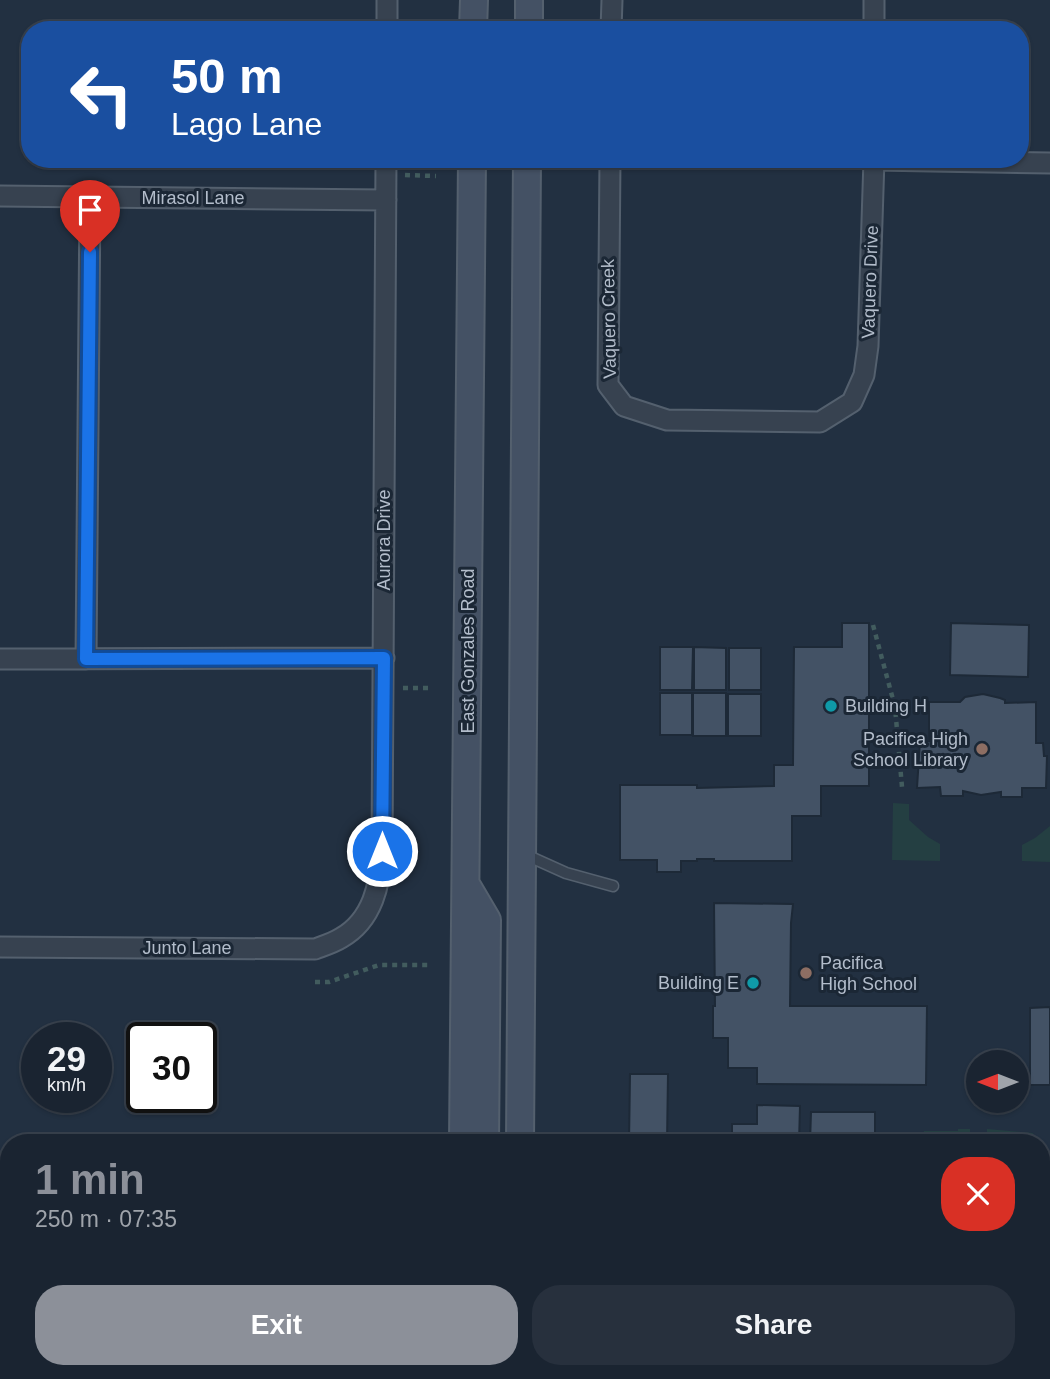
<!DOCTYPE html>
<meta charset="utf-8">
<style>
body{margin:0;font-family:Arial,sans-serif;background:#27303d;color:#f1f3f6;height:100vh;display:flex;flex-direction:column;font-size:26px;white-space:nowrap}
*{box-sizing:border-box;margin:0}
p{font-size:23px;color:#9fa4ab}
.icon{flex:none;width:38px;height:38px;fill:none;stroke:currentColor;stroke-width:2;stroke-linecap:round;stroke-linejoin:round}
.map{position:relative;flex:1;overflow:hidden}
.panel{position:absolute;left:0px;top:1134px;width:1050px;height:245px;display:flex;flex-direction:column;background:#1a2431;border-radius:28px 28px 0 0;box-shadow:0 2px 5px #0004,0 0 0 2px #38414d}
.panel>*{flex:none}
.top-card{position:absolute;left:21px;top:21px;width:1008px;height:147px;border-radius:28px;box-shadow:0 2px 5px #0004,0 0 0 2px #38414d;background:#1a4fa0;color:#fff;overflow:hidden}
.needle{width:46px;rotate:270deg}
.tools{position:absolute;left:966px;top:1050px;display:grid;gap:14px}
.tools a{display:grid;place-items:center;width:63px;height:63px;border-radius:50%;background:#1a2431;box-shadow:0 2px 5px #0004,0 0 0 2px #38414d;font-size:35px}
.speed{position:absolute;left:21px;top:1022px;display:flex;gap:14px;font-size:35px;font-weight:700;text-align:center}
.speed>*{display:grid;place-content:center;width:91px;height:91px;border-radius:50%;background:#1a2431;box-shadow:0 2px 5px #0004,0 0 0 2px #38414d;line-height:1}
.speed small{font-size:18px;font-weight:400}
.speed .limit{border:4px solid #111;border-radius:10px;background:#fff;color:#111}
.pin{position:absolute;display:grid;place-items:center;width:60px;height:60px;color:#fff;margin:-72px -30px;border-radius:50% 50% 50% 0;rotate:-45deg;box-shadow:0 0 7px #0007}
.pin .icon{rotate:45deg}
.me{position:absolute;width:77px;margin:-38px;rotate:0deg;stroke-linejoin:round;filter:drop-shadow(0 0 5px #0008)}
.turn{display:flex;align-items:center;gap:24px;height:147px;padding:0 35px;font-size:32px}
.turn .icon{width:91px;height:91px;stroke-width:2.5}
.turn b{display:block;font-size:49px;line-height:60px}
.round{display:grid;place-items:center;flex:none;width:74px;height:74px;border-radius:28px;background:#27303d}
.overview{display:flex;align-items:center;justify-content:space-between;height:119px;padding:0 35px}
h1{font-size:42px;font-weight:700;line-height:52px;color:#8c9099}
.primary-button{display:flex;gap:14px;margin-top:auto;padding:14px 35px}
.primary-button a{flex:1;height:80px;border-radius:28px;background:#8c9099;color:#fff;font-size:28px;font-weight:700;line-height:80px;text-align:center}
.primary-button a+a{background:#27303d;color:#f1f3f6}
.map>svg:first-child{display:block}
.green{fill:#243f42}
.building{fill:#435265;stroke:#1d2937;stroke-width:2}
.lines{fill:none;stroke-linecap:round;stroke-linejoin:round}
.service-casing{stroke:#54606e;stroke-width:13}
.minor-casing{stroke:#54606e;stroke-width:23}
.secondary-casing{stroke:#54606e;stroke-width:30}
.path{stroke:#425c5e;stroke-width:4.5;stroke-dasharray:5 5;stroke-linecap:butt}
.service{stroke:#374250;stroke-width:10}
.minor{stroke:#374250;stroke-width:19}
.secondary{stroke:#445164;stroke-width:26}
.route-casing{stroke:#114b97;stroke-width:18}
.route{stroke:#1a73e8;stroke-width:12}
.culture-dot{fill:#0f9aa8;stroke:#1b2735;stroke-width:2.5}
.education-dot{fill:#8d6e63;stroke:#1b2735;stroke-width:2.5}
.labels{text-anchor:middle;stroke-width:6;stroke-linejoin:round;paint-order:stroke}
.street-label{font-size:18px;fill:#b3bdcb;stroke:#1b2735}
.poi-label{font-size:18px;fill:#b3bdcb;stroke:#1b2735;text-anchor:start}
</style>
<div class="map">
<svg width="1050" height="1379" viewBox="0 0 1050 1379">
<rect width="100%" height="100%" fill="#223041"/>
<path class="green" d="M893,803l16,1v16l19,17 12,7v17l-48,-1z
M1050,826v36l-28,-1v-16l13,-7z
M958,1129h12v12l-49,2 3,-12h34z
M987,1129l46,4 2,10 -48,-2z
M1041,1152l9,7v52l-9,-28z
M1050,1272v55l-9,5v-33z"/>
<path class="building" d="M842,623h27v163h-48v30h-29v45h-78v-2h-17v2h-16v11h-24v-12h-37v-75h77v3l77,-2v-21h19l1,-118h48z
M951,623l78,2 -1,52 -78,-2z
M660,647h33l-1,43h-32z
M694,647l32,1v42h-32z
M729,648h32v42h-32z
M660,693h32v42h-32z
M693,693h33v43h-33z
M728,694h33v42h-33z
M983,694l17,4 5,2v3l31,-1v41h7l1,13h3l-1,32h-24v9h-21v-5l-20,3 -18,-4v5h-22l-1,-9 -23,1 3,-47h9v-39h31l5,-5z
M714,903l79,1 -2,19 -1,83h137l-1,79 -169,-1v-16h-29v-30h-15v-32h2z
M1050,1007v78h-20v-77z
M630,1074h38l-1,69h-38z
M757,1105l43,1 -1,37h-67v-19h25z
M811,1112h64v31h-65z
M626,1370h38v9h-38z
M755,1370h42v5h-42z"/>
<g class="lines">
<g class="service-casing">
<path id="service" d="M526,855l40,18 47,13"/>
</g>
<g class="minor-casing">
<path id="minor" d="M387,30v-30
M611,30l1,-30
M874,30v-30
M610,159l-2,226 16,21 43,14 153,2 32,-20 12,-27 4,-29 6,-187
M874,160l176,3
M0,196l386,4
M0,659l384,-1
M86,659l4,-461
M0,947l315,2c8,-3 18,-6 26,-11 32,-18 39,-54 41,-87l4,-692
M0,1231h9
M260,1379v-9"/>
</g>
<g class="secondary-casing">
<path id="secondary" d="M473,30l1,-30
M529,30v-30
M467,886l20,34 -2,223
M463,1143l9,-984
M520,1143l7,-984
M488,1370l1,9
M460,1379v-9
M518,1379v-9"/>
</g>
<path class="path" d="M405,175l31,1
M873,625l22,82 7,80
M403,688h28
M315,982h14l50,-17h49"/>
<use href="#service" class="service"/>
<use href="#minor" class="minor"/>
<use href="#secondary" class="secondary"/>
</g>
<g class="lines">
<g class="route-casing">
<path id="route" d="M90,252l-4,407 298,-1 -2,193"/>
</g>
<use href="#route" class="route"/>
</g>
<g class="culture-dot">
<circle cx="831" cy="706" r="7"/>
<circle cx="753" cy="983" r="7"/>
</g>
<g class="education-dot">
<circle cx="982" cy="749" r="7"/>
<circle cx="806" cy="973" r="7"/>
</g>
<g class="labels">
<g class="street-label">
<text x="193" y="204">Mirasol Lane</text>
<text transform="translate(870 282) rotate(-88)" y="6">Vaquero Drive</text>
<text transform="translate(609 319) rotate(-91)" y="6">Vaquero Creek</text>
<text transform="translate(384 540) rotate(-90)" y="6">Aurora Drive</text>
<text transform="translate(468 651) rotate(-90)" y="6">East Gonzales Road</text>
<text x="187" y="954">Junto Lane</text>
</g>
<g class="poi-label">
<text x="845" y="712">Building H</text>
<text x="968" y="745" text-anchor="end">Pacifica High<tspan x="968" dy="21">School Library</tspan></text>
<text x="820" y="969">Pacifica<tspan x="820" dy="21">High School</tspan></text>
<text x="739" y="989" text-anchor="end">Building E</text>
</g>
</g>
</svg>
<div class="tools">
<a><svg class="needle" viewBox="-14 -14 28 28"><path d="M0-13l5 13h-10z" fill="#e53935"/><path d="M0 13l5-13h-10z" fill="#9fa4ab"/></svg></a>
</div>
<div class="speed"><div>29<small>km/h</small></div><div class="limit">30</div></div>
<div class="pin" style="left:90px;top:252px;background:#d93025"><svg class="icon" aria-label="arrive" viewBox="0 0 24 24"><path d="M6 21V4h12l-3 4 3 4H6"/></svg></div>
<svg class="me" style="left:382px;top:851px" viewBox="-20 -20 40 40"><circle r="17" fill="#1a73e8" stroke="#fff" stroke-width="3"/><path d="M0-11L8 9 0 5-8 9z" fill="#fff"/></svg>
<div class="top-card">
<div class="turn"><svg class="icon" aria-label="left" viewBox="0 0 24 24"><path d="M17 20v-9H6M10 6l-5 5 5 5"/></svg><div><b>50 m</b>Lago Lane</div></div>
</div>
<section class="panel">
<div class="overview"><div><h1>1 min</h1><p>250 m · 07:35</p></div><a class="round" style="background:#d93025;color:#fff"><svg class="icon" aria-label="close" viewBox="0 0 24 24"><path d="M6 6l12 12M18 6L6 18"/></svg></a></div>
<div class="primary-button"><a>Exit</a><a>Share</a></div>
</section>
</div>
